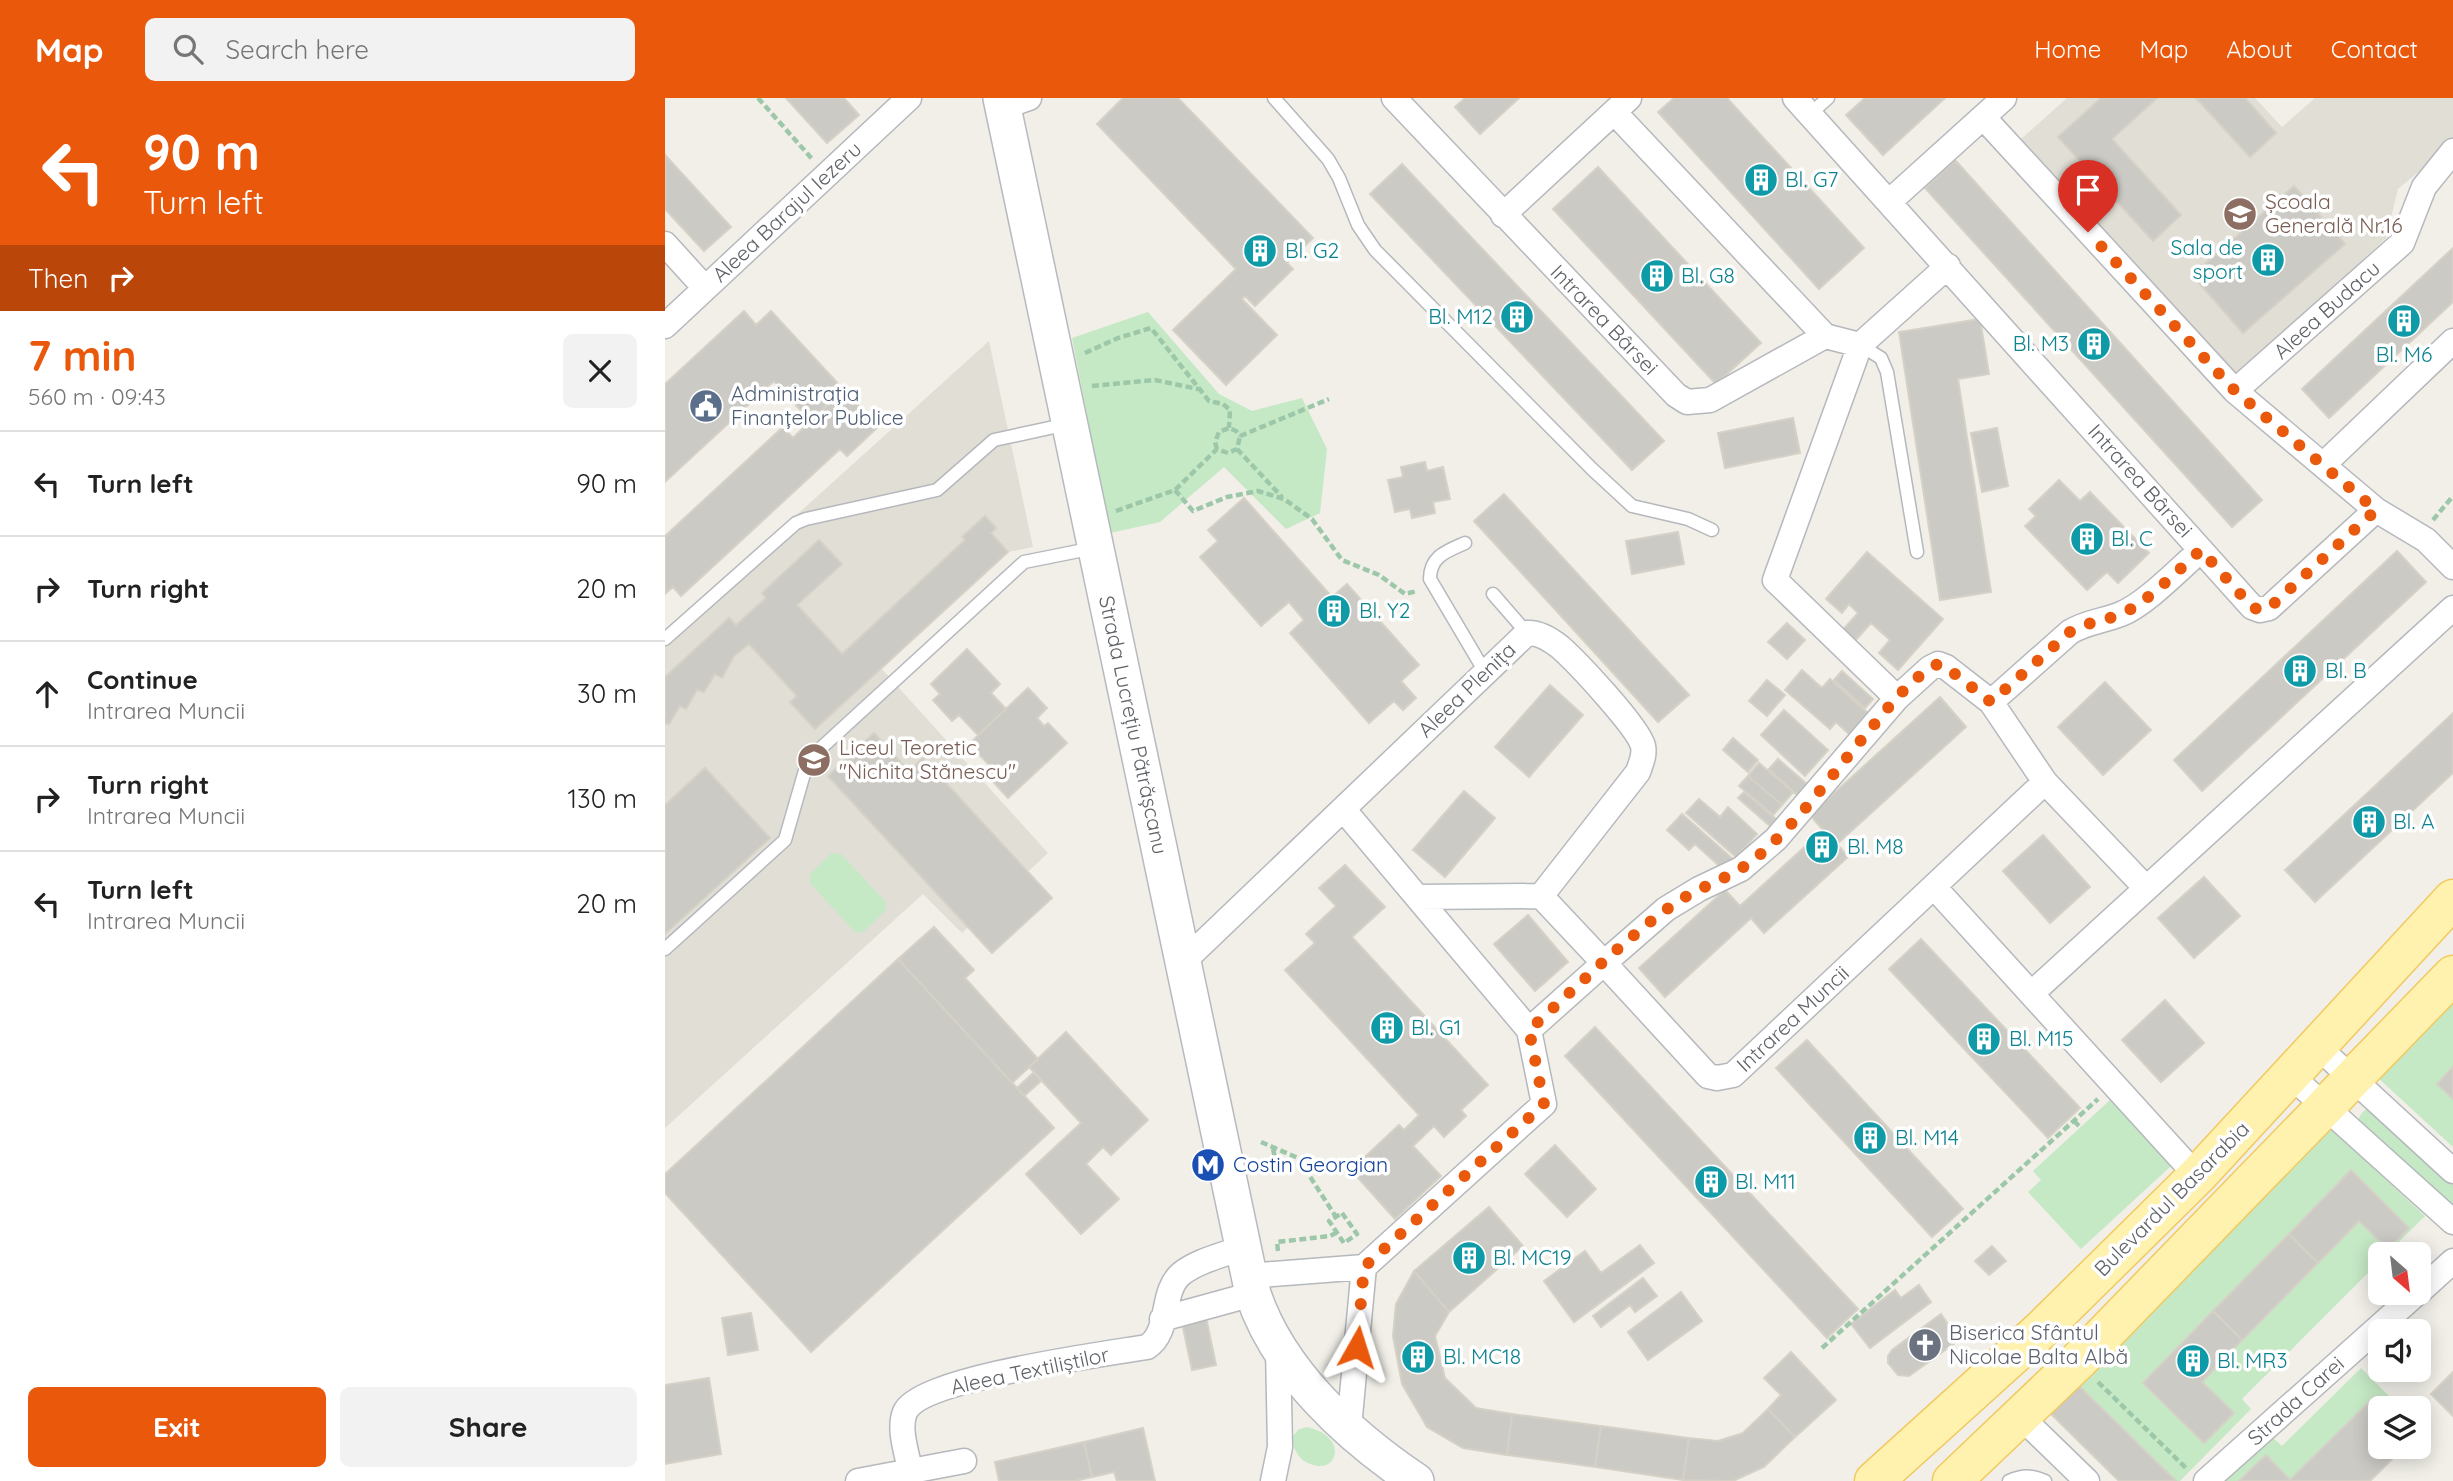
<!DOCTYPE html>
<meta charset="utf-8">
<style>
body{margin:0;font-family:Quicksand,sans-serif;background:#f2f2f2;color:#222;height:100vh;display:flex;flex-direction:column;font-size:26px;white-space:nowrap}
*{box-sizing:border-box;margin:0}
p{font-size:23px;color:#767676}
.icon{flex:none;width:38px;height:38px;fill:none;stroke:currentColor;stroke-width:2;stroke-linecap:round;stroke-linejoin:round}
.map{position:relative;flex:1;overflow:hidden}
.side{display:flex;flex-direction:column;background:#fff;width:665px}
.side>*{flex:none}
.banner{background:#ea580c;color:#fff;overflow:hidden}
.needle{width:46px;rotate:152deg}
.fabs{position:absolute;left:1703px;top:1144px;display:grid;gap:14px}
.fabs a{display:grid;place-items:center;width:63px;height:63px;border-radius:10px;background:#fff;box-shadow:0 4px 18px #0003;font-size:35px}
.pin{position:absolute;display:grid;place-items:center;width:60px;height:60px;color:#fff;margin:-72px -30px;border-radius:50% 50% 50% 0;rotate:-45deg;box-shadow:0 0 7px #0007}
.pin .icon{rotate:45deg}
.me{position:absolute;width:77px;margin:-38px;rotate:6deg;stroke-linejoin:round;filter:drop-shadow(0 0 5px #0008)}
.turn{display:flex;align-items:center;gap:24px;height:147px;padding:0 28px;font-size:32px}
.turn .icon{width:91px;height:91px;stroke-width:2.5}
.turn b{display:block;font-size:49px;line-height:60px}
.then{display:flex;align-items:center;height:66px;padding:0 28px;background:#0003;gap:14px;font-size:26px}
.round{display:grid;place-items:center;flex:none;width:74px;height:74px;border-radius:10px;background:#f2f2f2}
.overview{display:flex;align-items:center;justify-content:space-between;height:119px;padding:0 28px}
h1{font-size:42px;font-weight:700;line-height:52px;color:#ea580c}
.primary-button{display:flex;gap:14px;margin-top:auto;padding:14px 28px}
.primary-button a{flex:1;height:80px;border-radius:10px;background:#ea580c;color:#fff;font-size:28px;font-weight:700;line-height:80px;text-align:center}
.primary-button a+a{background:#f2f2f2;color:#222}
ul{padding:0;list-style:none}
li{display:flex;align-items:center;gap:21px;height:105px;padding:0 28px;border-top:2px solid #e0e0e0}
li div{flex:1}
li b{display:block;font-size:26px}
li em{font-style:normal}
header{display:flex;align-items:center;gap:42px;box-sizing:border-box;height:98px;padding:0 35px;background:#ea580c;color:#fff}
header strong{font-size:33px}
nav{display:flex;gap:38px;margin-inline-start:auto;font-size:24px}
.search{width:490px;height:63px;background:#f2f2f2;display:flex;align-items:center;gap:18px;box-sizing:border-box;padding:0 24px;border-radius:10px;color:#767676;font-size:26px}
main{display:flex;flex:1;min-height:0}
.map>svg:first-child{display:block}
.education{fill:#e1ded6}
.green{fill:#c5e8c5}
.building{fill:#cccac5;stroke:#d6d1c6;stroke-width:2}
.lines{fill:none;stroke-linecap:round;stroke-linejoin:round}
.service-casing{stroke:#b5b8bc;stroke-width:15}
.minor-casing{stroke:#b5b8bc;stroke-width:27}
.secondary-casing{stroke:#b6babf;stroke-width:38}
.primary-casing{stroke:#f2c960;stroke-width:41}
.path{stroke:#9cc7a9;stroke-width:4.5;stroke-dasharray:7 3.5;stroke-linecap:butt}
.service{stroke:#fff;stroke-width:12}
.minor{stroke:#fff;stroke-width:24}
.secondary{stroke:#fff;stroke-width:35}
.primary{stroke:#fff2af;stroke-width:38}
.route{stroke:#ea580c;stroke-width:12;stroke-dasharray:0 21.6}
.labels{text-anchor:middle;stroke-width:7;stroke-linejoin:round;paint-order:stroke}
.culture-label{font-size:21px;fill:#0d838f;stroke:#fff;text-anchor:start}
.education-label{font-size:21px;fill:#785e54;stroke:#fff;text-anchor:start}
.street-label{font-size:21px;fill:#5f6368;stroke:#fff}
.service-label{font-size:21px;fill:#4e5e75;stroke:#fff;text-anchor:start}
.transit-label{font-size:21px;fill:#164399;stroke:#fff;text-anchor:start}
.worship-label{font-size:21px;fill:#5b616d;stroke:#fff;text-anchor:start}
</style>
<header>
<strong>Map</strong>
<div class="search"><svg class="icon" aria-label="search" viewBox="0 0 24 24"><circle cx="10" cy="10" r="6"/><path d="M15 15l6 6"/></svg>Search here</div>
<nav><a>Home</a><a>Map</a><a>About</a><a>Contact</a></nav>
</header>
<main>
<section class="side">
<div class="banner">
<div class="turn"><svg class="icon" aria-label="left" viewBox="0 0 24 24"><path d="M17 20v-9H6M10 6l-5 5 5 5"/></svg><div><b>90 m</b>Turn left</div></div>
<div class="then">Then<svg class="icon" aria-label="right" viewBox="0 0 24 24"><path d="M7 20v-9h11M14 6l5 5-5 5"/></svg></div>
</div>
<div class="overview"><div><h1>7 min</h1><p>560 m · 09:43</p></div><a class="round"><svg class="icon" aria-label="close" viewBox="0 0 24 24"><path d="M6 6l12 12M18 6L6 18"/></svg></a></div>
<ul>
<li><svg class="icon" aria-label="left" viewBox="0 0 24 24"><path d="M17 20v-9H6M10 6l-5 5 5 5"/></svg><div><b>Turn left</b></div><em>90 m</em></li>
<li><svg class="icon" aria-label="right" viewBox="0 0 24 24"><path d="M7 20v-9h11M14 6l5 5-5 5"/></svg><div><b>Turn right</b></div><em>20 m</em></li>
<li><svg class="icon" aria-label="ahead" viewBox="0 0 24 24"><path d="M12 20V5M6 11l6-6 6 6"/></svg><div><b>Continue</b><p>Intrarea Muncii</p></div><em>30 m</em></li>
<li><svg class="icon" aria-label="right" viewBox="0 0 24 24"><path d="M7 20v-9h11M14 6l5 5-5 5"/></svg><div><b>Turn right</b><p>Intrarea Muncii</p></div><em>130 m</em></li>
<li><svg class="icon" aria-label="left" viewBox="0 0 24 24"><path d="M17 20v-9H6M10 6l-5 5 5 5"/></svg><div><b>Turn left</b><p>Intrarea Muncii</p></div><em>20 m</em></li>
</ul>
<div class="primary-button"><a>Exit</a><a>Share</a></div>
</section>
<div class="map">
<svg width="1788" height="1383" viewBox="0 0 1788 1383">
<rect width="100%" height="100%" fill="#f1efe8"/>
<path class="education" d="M1402,0h188l27,29 33,-29h138v45l-55,46 -12,49 -149,138 -217,-236z
M324,243l44,206 -25,5 -128,115 168,186 -86,80 -39,-39 -258,234v-494z"/>
<path class="green" d="M483,214l71,82 33,17 50,-13 25,51 -7,64 -34,16 -62,-62 -64,55 -50,11 -38,-195z
M167,755l9,1 44,47 1,9 -23,22h-8l-45,-49v-9z
M1788,894v155l-78,-72z
M1445,1002l61,66 -90,83 -53,-57 13,-12 -8,-9z
M1706,1009l82,72v31l-95,-87c1,-8 5,-13 13,-16z
M1664,1029l96,89 -39,39h-6v6l-138,138 9,10 -71,72h-4l-99,-97z
M1696,1270l41,41h-17l-11,-12 -84,83 -24,-25 -27,26h-13l45,-45 11,10z
M641,1329c46,9 31,54 -2,34 -8,-7 -12,-15 -11,-25l5,-6z"/>
<path class="building" d="M121,0h58l15,17 -32,28z
M458,0h55l135,140 -26,25 6,6 -38,37 -10,-10 -3,3 35,36 -51,50 -53,-55 63,-61 -139,-145z
M800,0h54l-39,36 -25,-27z
M1009,0h53l137,150 -45,41 -161,-177z
M1200,0h80l-62,57 -37,-40z
M1436,0h56l-45,41 69,76 -28,26 -95,-104z
M1531,0h49l31,35 -26,24z
M0,57l66,72 -27,24 -39,-42z
M1290,62l307,340 -30,27 -307,-339z
M737,66l262,277 -32,29 -262,-276z
M933,69l163,176 -45,41 -163,-175z
M1629,88l51,58 -102,89 -51,-58z
M1788,150v54l-124,116 -27,-29z
M79,213l12,14 15,-14 72,78 -32,33 -37,-41 -109,101v-98z
M1315,221l9,55 -31,5 33,213 -51,8 -41,-268z
M178,291l35,38 -31,29 -7,-7 -159,147 -8,-9 -8,7v-58l118,-109 10,11z
M1128,320l7,35 -75,15 -7,-35z
M1332,330l11,58 -26,6 -11,-59z
M760,364l2,9 16,-4 7,32 -17,3 2,11 -23,5 -2,-9 -15,3 -7,-32 15,-3 -2,-10z
M1394,382l21,21 10,-9 59,61 -31,30 -11,-11 -20,18 -62,-64 11,-10 -7,-7z
M839,396l185,201 -31,27 -184,-201z
M579,400l88,99 15,-13 72,81 -18,16 15,17 -13,12 -9,-9 -25,22 -79,-90 14,-13 -15,-18 -28,24 -61,-69 18,-16 -10,-11z
M320,418l11,12 -5,5 17,19 -193,177 -25,-27 7,-6 -48,-52 -15,12 -12,22 -7,-4 -11,18 -7,-2 -11,19 -6,-3 -11,18 -4,-1v-46l64,-59 7,7 30,-27 -4,-5 57,-53 23,24 -45,41 45,49 123,-114 -3,-3z
M1013,434l6,32 -52,10 -6,-33z
M1732,453l29,31 -224,209 -28,-31z
M1202,454l76,67 -45,51 -19,-17 11,-13 -19,-17 -18,20 -12,-11 17,-19 -9,-9 -7,9 -16,-14z
M1122,525l18,17 -18,19 -19,-17z
M302,551l33,35 -9,9 15,16 -28,26 -19,-20 -7,6 -19,-21 7,-6 -9,-10z
M1137,572l20,18 8,-9 38,34 -19,21 -13,-12 -6,7 -45,-39z
M1177,573l31,28 -8,9 -31,-28z
M1102,582l18,15 -18,21 -18,-15z
M1440,584l46,48 -48,45 -45,-48z
M885,587l33,30 -54,62 -34,-30z
M363,590l19,20 -10,10 7,8 4,-3 19,20 -59,55 -19,-21 6,-6 -26,-27z
M1275,599l26,30 -129,117 11,13 -84,76 -13,-15 -86,79 -26,-29 86,-78 15,16 83,-76 -13,-15z
M1119,612l44,40 -23,26 -44,-41z
M1788,615v60l-138,129 -30,-32z
M209,635l35,38 14,-13 129,140 -60,55 -164,-177z
M1068,640l25,22 -10,12 -25,-22z
M1113,661l29,25 -10,11 -28,-26z
M1094,665l34,29 -11,13 -34,-29z
M40,670l65,70 -105,96v-129z
M1083,678l34,29 -9,10 -34,-29z
M799,693l31,27 -50,59 -32,-27z
M1079,694l32,27 -6,7 -32,-28z
M1034,701l21,18 8,-10 29,27 -21,23 -50,-44z
M1017,716l51,45 -9,11 -29,-26 -6,6 -22,-20z
M1378,737l47,52 -40,36 -47,-52z
M680,767l40,42 -33,30 136,148 -27,25 5,6 -22,21 -10,-11 -21,20 28,30 -46,43 -44,-49 48,-45 5,5 15,-15 -134,-145 30,-27 -9,-9 30,-28 -17,-18z
M1539,779l36,39 -46,42 -36,-40z
M863,817l40,47 -33,29 -41,-47z
M269,829l40,43 -9,8 73,81 -26,24 -114,-124z
M1256,841l159,169 -32,30 -159,-169z
M233,861l156,169 -243,224 -146,-159v-19z
M1500,902l39,43 -43,39 -39,-42z
M930,929l263,282 -31,29 -262,-282z
M401,934l82,88 -37,35 -8,-8 -17,17 33,35 -38,35 -55,-60 55,-51 -52,-56z
M1142,942l156,169 -31,28 -156,-169z
M1788,969v32l-16,-15z
M369,974l7,9 -17,15 -7,-8z
M890,1047l41,44 -29,28 -42,-43z
M1686,1072l58,58 -21,21 -29,-28 -41,42 -29,-29z
M824,1109l34,39 -74,66 -35,-41z
M1624,1136l29,29 -76,77 -29,-29z
M975,1147l14,18 -80,59 -30,-41 41,-30 16,22z
M1327,1148l14,15 -17,14 -14,-14z
M749,1173l35,41 -14,24 10,42 31,30 36,6 -5,41 -44,-7 -36,-21 -25,-43 -9,-48 3,-32z
M978,1180l14,18 -22,16 -5,-7 -29,22 -8,-11z
M1254,1187l12,17 -61,46 -19,-24 44,-34 6,8z
M1016,1194l21,29 -54,39 -20,-28z
M1548,1213l29,29 -40,42 32,31 -30,30 -61,-60z
M86,1215l7,37 -30,5 -6,-37z
M1276,1216l18,26 -50,36 -11,-1 -10,-12v-7l4,-6z
M541,1219l10,48 -24,5 -10,-47z
M1126,1254l45,48 -41,37 -27,-28 13,-14 -17,-17z
M1788,1274v44l-22,-22z
M44,1280l12,76 -56,10v-79z
M1412,1286l99,97h-57l-70,-69z
M1709,1299l11,12h-5v38h24l-34,34h-131l27,-26 24,25z
M1103,1311l27,28 -31,30 -31,14 -50,-1 6,-42 29,3 25,-8z
M847,1316l89,12 -6,41 -88,-12z
M936,1328l88,12 -6,42 -88,-13z
M478,1330l12,53h-38l-3,-9 -22,5 -8,-35z
M419,1344l8,35 -17,4h-76l-4,-19z"/>
<g class="lines">
<g class="service-casing">
<path id="service" d="M609,0l54,61 11,19 19,47 17,25 217,219 40,37 56,13 24,11
M1145,16l18,-16
M1195,247l21,13 6,14 30,180
M800,445c-18,8 -35,13 -35,36l55,93
M828,496l34,39
M0,541l131,-116 10,-4 131,-29 57,-50 74,-16
M0,851l120,-109 23,-80 216,-198 70,-14
M1344,1383c14,-6 22,-6 36,0"/>
</g>
<g class="minor-casing">
<path id="minor" d="M729,0l282,297 11,7 23,-2 115,-64
M1130,0l457,509 8,3 9,-2 107,-98
M338,9l26,-9
M949,14l211,224 35,9
M1318,19l252,274 141,119 50,30 27,27
M1225,103l114,-103
M838,117l126,-117
M0,146l40,44
M0,228l244,-228
M1570,293l167,-148 22,-56 29,-36
M1658,367l130,-124
M1273,566l8,3 45,35 54,80 -312,293 -16,3 -9,-2 -104,-113 62,-54 33,-20 42,-20 35,-30 121,-141 33,-30z
M1232,600l-122,-118 85,-235 88,-79
M1326,604l79,-70c16,-10 34,-11 51,-18 25,-10 59,-46 80,-64
M1380,684l101,106
M678,711l186,221
M1269,789l263,289
M518,864l344,-329c12,-1 23,6 33,14 17,15 78,80 83,99 2,9 -2,17 -5,26l-97,124
M1366,896l422,-386
M1653,949l135,124
M1626,978l162,146
M583,1178l116,-9 180,-163 -15,-74 75,-67 -63,-67 -123,1
M1754,1194l34,-31
M497,1221l91,-25
M1355,1318l67,65
M684,1329l15,-160
M245,1372c-3,-17 -12,-41 -5,-58 16,-34 201,-58 242,-65 24,-15 13,-55 34,-73 16,-13 42,-19 61,-26
M193,1383l106,-20
M608,1383l7,-34 -2,-99
M1541,1383l211,-188"/>
</g>
<g class="secondary-casing">
<path id="secondary" d="M336,0l252,1196c26,78 96,142 163,187"/>
</g>
<g class="primary-casing">
<path id="primary" d="M1209,1383l167,-151 156,-154 256,-277
M1287,1383l126,-120 375,-386"/>
</g>
<path class="path" d="M93,0l55,62
M420,255l33,-15 33,-10 58,73 14,3 7,6 -1,18
M427,288l63,-6 43,9
M575,338l89,-37
M552,351l-2,-7 4,-10 10,-4 7,3 4,5
M572,351l45,48
M510,392l18,21 34,-14 31,-6 26,8 28,20 30,41 37,15 26,19 12,-3
M451,413l59,-21 42,-41 11,4 9,-4 3,-13
M1768,422l20,-24
M1409,1023l6,6
M596,1044l37,16 38,59
M608,1051l5,21
M677,1115l15,21 -13,9 -15,-22z
M613,1153l-1,-9 53,-6 8,-4
M1157,1250l276,-249
M1433,1284l89,87"/>
<use href="#service" class="service"/>
<use href="#minor" class="minor"/>
<use href="#secondary" class="secondary"/>
<use href="#primary" class="primary"/>
</g>
<g class="lines">
<path class="route" d="M692,1249l7,-80 180,-163 -15,-74c47,-42 93,-89 145,-126 26,-18 58,-26 83,-47 44,-37 78,-87 116,-131 18,-22 39,-49 65,-62l8,3 45,35 79,-70c16,-10 34,-11 51,-18 25,-10 59,-46 80,-64l51,57 8,3 9,-2 107,-98 -141,-119 -147,-159"/>
</g>
<defs>
<g id="building-disc" transform="scale(1.75)"><circle r="9.5" fill="#0f9aa8" stroke="#fff"/><path d="M-4-6H4V6H1V3H-1V6H-4ZM-2.5-4.3h1.7v1.8h-1.7ZM.8-4.3h1.7v1.8H.8ZM-2.5-1h1.7V.8h-1.7ZM.8-1h1.7V.8H.8Z" fill="#fff"/></g>
<g id="school-disc" transform="scale(1.75)"><circle r="9.5" fill="#8d6e63" stroke="#fff"/><path d="M0-5L7-2L0 1L-7-2ZM-4 1L0 2.5L4 1V4Q0 6-4 4Z" fill="#fff"/></g>
<g id="civic-disc" transform="scale(1.75)"><circle r="9.5" fill="#5c6f8a" stroke="#fff"/><path d="M-.6-6.5H3V-4.5H.6V-3L4-1V1h2V6H-6V1h2V-1L-.6-3ZM-1.2 2.5V6h2.4V2.5Z" fill="#fff"/></g>
<g id="metro-disc" transform="scale(1.75)"><circle r="9.5" fill="#1a4fb4" stroke="#fff"/><path d="M-5.5 5V-5H-3L0 0L3-5H5.5V5H3V-.5L0 4L-3-.5V5Z" fill="#fff"/></g>
<g id="church-disc" transform="scale(1.75)"><circle r="9.5" fill="#6b7280" stroke="#fff"/><path d="M-1.2-6h2.4v3.5h3.3v2.4h-3.3V6h-2.4V-.1h-3.3v-2.4h3.3Z" fill="#fff"/></g>
</defs>
<g fill-rule="evenodd">
<use href="#building-disc" x="1096" y="82"/>
<use href="#school-disc" x="1575" y="116"/>
<use href="#building-disc" x="595" y="153"/>
<use href="#building-disc" x="1603" y="162"/>
<use href="#building-disc" x="992" y="178"/>
<use href="#building-disc" x="852" y="219"/>
<use href="#building-disc" x="1739" y="223"/>
<use href="#building-disc" x="1429" y="246"/>
<use href="#civic-disc" x="41" y="308"/>
<use href="#building-disc" x="1422" y="441"/>
<use href="#building-disc" x="669" y="513"/>
<use href="#building-disc" x="1635" y="573"/>
<use href="#school-disc" x="149" y="662"/>
<use href="#building-disc" x="1704" y="724"/>
<use href="#building-disc" x="1157" y="749"/>
<use href="#building-disc" x="722" y="930"/>
<use href="#building-disc" x="1319" y="941"/>
<use href="#building-disc" x="1205" y="1040"/>
<use href="#metro-disc" x="543" y="1067"/>
<use href="#building-disc" x="1046" y="1084"/>
<use href="#building-disc" x="804" y="1160"/>
<use href="#church-disc" x="1260" y="1247"/>
<use href="#building-disc" x="753" y="1259"/>
<use href="#building-disc" x="1528" y="1263"/>
</g>
<g class="labels">
<g class="culture-label">
<text x="1120" y="89">Bl. G7</text>
<text x="1578" y="157" text-anchor="end">Sala de<tspan x="1578" dy="24">sport</tspan></text>
<text x="620" y="160">Bl. G2</text>
<text x="1016" y="185">Bl. G8</text>
<text x="828" y="226" text-anchor="end">Bl. M12</text>
<text x="1404" y="253" text-anchor="end">Bl. M3</text>
<text x="1739" y="264" text-anchor="middle">Bl. M6</text>
<text x="1446" y="448">Bl. C</text>
<text x="694" y="520">Bl. Y2</text>
<text x="1660" y="580">Bl. B</text>
<text x="1728" y="731">Bl. A</text>
<text x="1182" y="756">Bl. M8</text>
<text x="746" y="937">Bl. G1</text>
<text x="1344" y="948">Bl. M15</text>
<text x="1230" y="1047">Bl. M14</text>
<text x="1070" y="1091">Bl. M11</text>
<text x="828" y="1167">Bl. MC19</text>
<text x="778" y="1266">Bl. MC18</text>
<text x="1552" y="1270">Bl. MR3</text>
</g>
<g class="education-label">
<text x="1600" y="111">Școala<tspan x="1600" dy="24">Generală Nr.16</tspan></text>
<text x="174" y="657">Liceul Teoretic<tspan x="174" dy="24">"Nichita Stănescu"</tspan></text>
</g>
<g class="street-label">
<text transform="translate(122 114) rotate(-43)" y="7">Aleea Barajul Iezeru</text>
<text transform="translate(1662 212) rotate(-42)" y="7">Aleea Budacu</text>
<text transform="translate(939 222) rotate(46)" y="7">Intrarea Bârsei</text>
<text transform="translate(1475 383) rotate(48)" y="7">Intrarea Bârsei</text>
<text transform="translate(802 592) rotate(-44)" y="7">Aleea Plenița</text>
<text transform="translate(468 627) rotate(78)" y="7">Strada Lucrețiu Pătrășcanu</text>
<text transform="translate(1128 921) rotate(-43)" y="7">Intrarea Muncii</text>
<text transform="translate(1507 1101) rotate(-45)" y="7">Bulevardul Basarabia</text>
<text transform="translate(365 1273) rotate(-12)" y="7">Aleea Textiliștilor</text>
<text transform="translate(1631 1303) rotate(-42)" y="7">Strada Carei</text>
</g>
<g class="service-label">
<text x="66" y="303">Administrația<tspan x="66" dy="24">Finanțelor Publice</tspan></text>
</g>
<g class="transit-label">
<text x="568" y="1074">Costin Georgian</text>
</g>
<g class="worship-label">
<text x="1284" y="1242">Biserica Sfântul<tspan x="1284" dy="24">Nicolae Balta Albă</tspan></text>
</g>
</g>
</svg>
<div class="fabs">
<a><svg class="needle" viewBox="-14 -14 28 28"><path d="M0-13l5 13h-10z" fill="#e53935"/><path d="M0 13l5-13h-10z" fill="#767676"/></svg></a>
<a><svg class="icon" aria-label="sound" viewBox="0 0 24 24"><path d="M4 9h4l5-4v14l-5-4H4zM17 9q2 3 0 6"/></svg></a>
<a><svg class="icon" aria-label="layers" viewBox="0 0 24 24"><path d="M12 4l9 5-9 5-9-5zM3 14l9 5 9-5"/></svg></a>
</div>
<div class="pin" style="left:1423px;top:134px;background:#d93025"><svg class="icon" aria-label="arrive" viewBox="0 0 24 24"><path d="M6 21V4h12l-3 4 3 4H6"/></svg></div>
<svg class="me" style="left:692px;top:1249px" viewBox="-20 -20 40 40"><path d="M0-17L14 15 0 8-14 15z" fill="#ea580c" stroke="#fff" stroke-width="4"/></svg>
</div>
</main>
